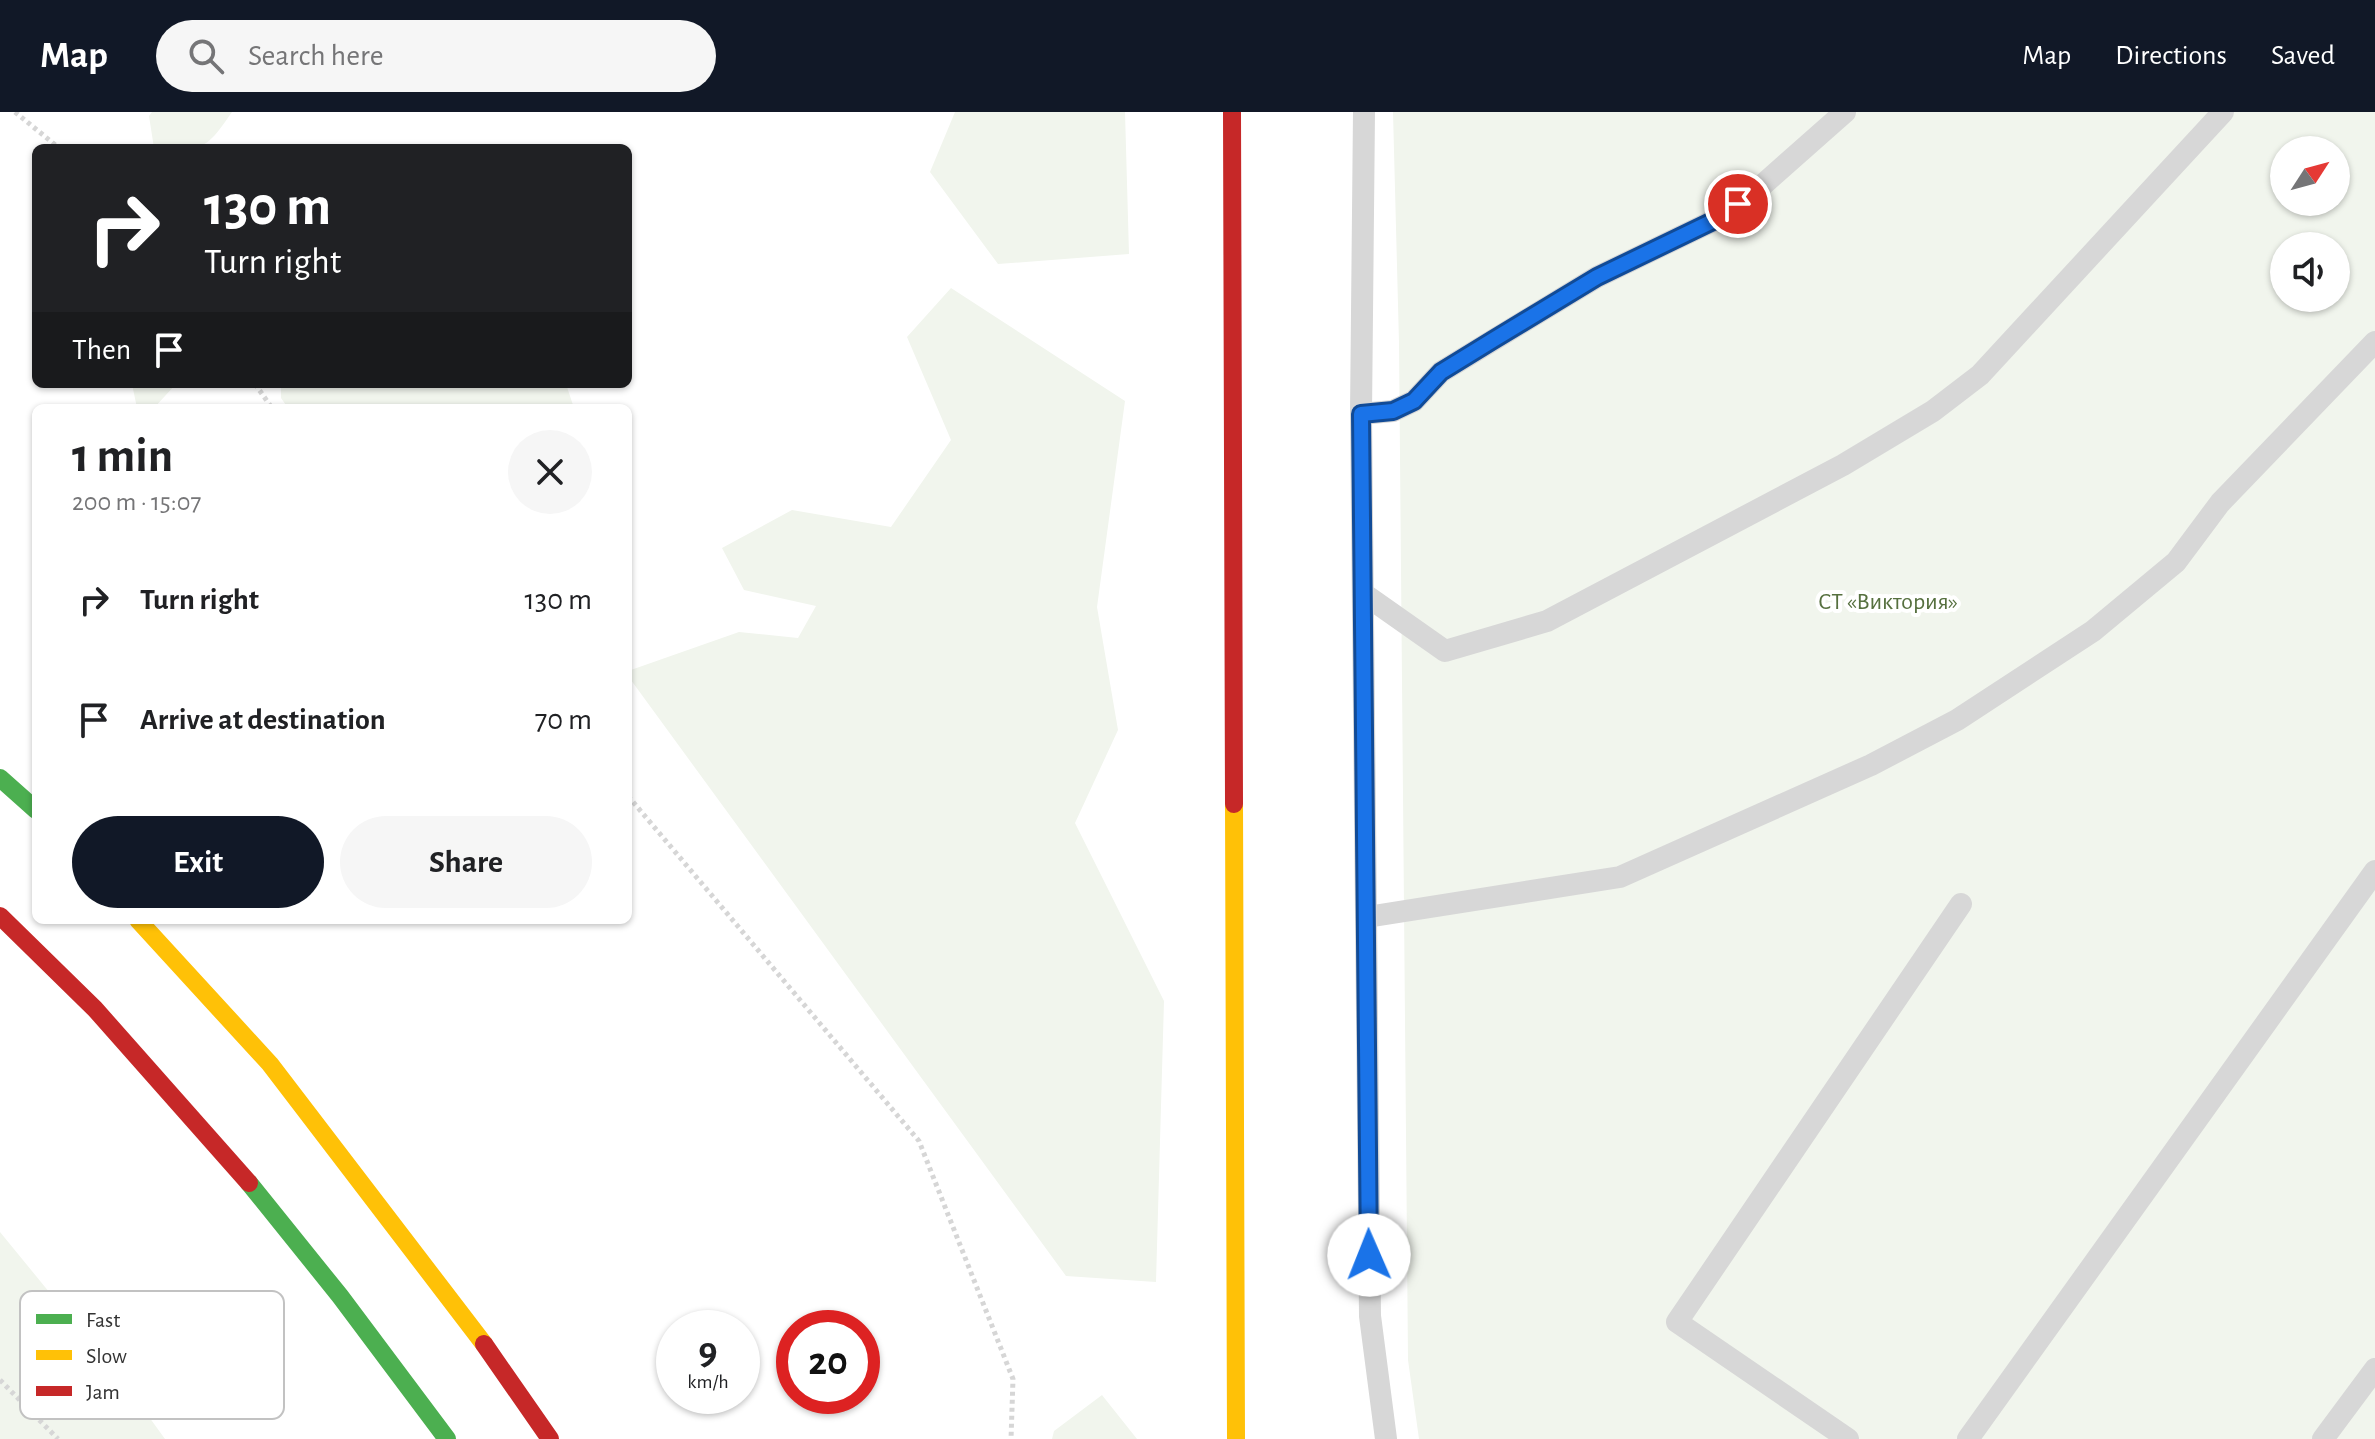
<!DOCTYPE html>
<meta charset="utf-8">
<style>
body{margin:0;font-family:"Alegreya Sans",sans-serif;background:#f6f6f6;color:#202124;height:100vh;display:flex;flex-direction:column;font-size:30px;white-space:nowrap}
*{box-sizing:border-box;margin:0}
p{font-size:26px;color:#757577}
.icon{flex:none;width:44px;height:44px;fill:none;stroke:currentColor;stroke-width:2;stroke-linecap:round;stroke-linejoin:round}
.map{position:relative;flex:1;overflow:hidden}
.sheet{position:absolute;left:32px;top:292px;width:600px;height:520px;display:flex;flex-direction:column;background:#fff;border-radius:12px;box-shadow:0 2px 6px #0004}
.sheet>*{flex:none}
.banner{position:absolute;left:32px;top:32px;width:600px;height:244px;border-radius:12px;box-shadow:0 2px 6px #0004;background:#202124;color:#fff;overflow:hidden}
.needle{width:52px;rotate:54deg}
.fabs{position:absolute;left:2270px;top:24px;display:grid;gap:16px}
.fabs a{display:grid;place-items:center;width:80px;height:80px;border-radius:50%;background:#fff;box-shadow:0 2px 6px #0004;font-size:40px}
.speed{position:absolute;left:656px;top:1198px;display:flex;gap:16px;font-size:40px;font-weight:700;text-align:center}
.speed>*{display:grid;place-content:center;width:104px;height:104px;border-radius:50%;background:#fff;box-shadow:0 2px 6px #0004;line-height:1}
.speed small{font-size:20px;font-weight:400}
.speed .limit{border:12px solid #d22;background:#fff;color:#111}
.pin{position:absolute;display:grid;place-items:center;width:68px;height:68px;color:#fff;margin:-34px;border:4px solid #fff;border-radius:50%;box-shadow:0 2px 8px #0007}
.me{position:absolute;width:88px;margin:-44px;rotate:359deg;stroke-linejoin:round;filter:drop-shadow(0 0 6px #0008)}
.turn{display:flex;align-items:center;gap:28px;height:168px;padding:0 40px;font-size:36px}
.turn .icon{width:104px;height:104px;stroke-width:2.5}
.turn b{display:block;font-size:56px;line-height:68px}
.then{display:flex;align-items:center;height:76px;padding:0 40px;background:#0003;gap:16px;font-size:30px}
.round{display:grid;place-items:center;flex:none;width:84px;height:84px;border-radius:42px;background:#f6f6f6}
.summary{display:flex;align-items:center;justify-content:space-between;height:136px;padding:0 40px}
h1{font-size:48px;font-weight:700;line-height:60px}
.action{display:flex;gap:16px;margin-top:auto;padding:16px 40px}
.action a{flex:1;height:92px;border-radius:48px;background:#111827;color:#fff;font-size:32px;font-weight:700;line-height:92px;text-align:center}
.action a+a{background:#f6f6f6;color:#202124}
ul{padding:0;list-style:none}
li{display:flex;align-items:center;gap:24px;height:120px;padding:0 40px}
li div{flex:1}
li b{display:block;font-size:30px}
li em{font-style:normal}
header{display:flex;align-items:center;gap:48px;box-sizing:border-box;height:112px;padding:0 40px;background:#111827;color:#fff}
header strong{font-size:38px}
nav{display:flex;gap:44px;margin-inline-start:auto;font-size:28px}
.search{width:560px;height:72px;background:#f6f6f6;display:flex;align-items:center;gap:20px;box-sizing:border-box;padding:0 28px;border-radius:44px;color:#757577;font-size:30px}
.map>svg:first-child{display:block}
.green{fill:#f1f5ed;fill-rule:evenodd}
.lines{fill:none;stroke-linecap:round;stroke-linejoin:round}
.path{stroke:#d6d6d6;stroke-width:5;stroke-dasharray:4 4;stroke-linecap:butt}
.lane{stroke:#d7d7d7;stroke-width:22}
.fast{stroke:#4caf50;stroke-width:18}
.slow{stroke:#ffc107;stroke-width:18}
.jam{stroke:#c62828;stroke-width:18}
.route-casing{stroke:#114b97;stroke-width:20}
.route{stroke:#1a73e8;stroke-width:14}
.labels{text-anchor:middle;stroke-width:8;stroke-linejoin:round;paint-order:stroke}
.park-label{font-size:24px;fill:#56703f;stroke:#fff}
.key{fill:#fff;stroke:#c2c2c2;stroke-width:2}
.key-label{font-size:22px;fill:#333}
</style>
<header>
<strong>Map</strong>
<div class="search"><svg class="icon" aria-label="search" viewBox="0 0 24 24"><circle cx="10" cy="10" r="6"/><path d="M15 15l6 6"/></svg>Search here</div>
<nav><a>Map</a><a>Directions</a><a>Saved</a></nav>
</header>
<div class="map">
<svg width="2375" height="1327" viewBox="0 0 2375 1327">
<rect width="100%" height="100%" fill="#fff"/>
<path class="green" d="M152,0h80c-29,42 -28,36 -78,36l-5,-32z
M955,0h170l4,142 -131,10 -68,-92z
M1393,0h982v1327h-956l-11,-79 -9,-1017zM2284,38h52v52h-52zM2284,134h52v52h-52z
M951,176l174,113 -28,206 21,123 -43,93 89,178 -8,281 -90,-6 -438,-600v-5l111,-39 59,6 18,-32 -72,-16 -22,-42 70,-38 99,17 60,-87 -44,-103z
M132,272h44l-22,24h-17z
M281,272h285l8,24h-286l-7,-10z
M0,1120l131,160 34,47h-165z
M1102,1283l35,44h-85l2,-8z"/>
<g class="lines">
<path class="path" d="M15,0l44,36
M255,272l17,24
M628,684l291,345 94,238 -2,60
M0,1268l58,59"/>
<path class="lane" d="M1364,0l-3,302 9,902 16,123
M1361,302l32,-3 21,-10 27,-29 156,-95 120,-58 41,-30 87,-77
M1364,482l81,57 102,-30 296,-156 90,-54 47,-36 243,-263
M1367,805l253,-40 251,-112 86,-45 136,-89 83,-69 44,-59 155,-161
M1848,1327l-171,-117 284,-418
M1968,1327l407,-568
M2323,1327l52,-70"/>
<path class="fast" d="M0,666l36,32
M249,1071l91,113 107,143"/>
<path class="slow" d="M1234,692l2,635
M138,808l132,144 214,280"/>
<path class="jam" d="M1232,0l2,692
M0,804l95,93 154,174
M484,1232l66,95"/>
</g>
<g class="lines">
<g class="route-casing">
<path id="route" d="M1369,1143l-8,-841 32,-3 21,-10 27,-29 52,-32 104,-63 120,-58 21,-15"/>
</g>
<use href="#route" class="route"/>
</g>
<g class="labels">
<g class="park-label">
<text x="1888" y="497">СТ «Виктория»</text>
</g>
</g>
<rect x="20" y="1179" width="264" height="128" rx="12" class="key"/>
<rect x="36" y="1202" width="36" height="10" fill="#4caf50"/>
<rect x="36" y="1238" width="36" height="10" fill="#ffc107"/>
<rect x="36" y="1274" width="36" height="10" fill="#c62828"/>
<g class="key-label">
<text x="86" y="1215">Fast</text>
<text x="86" y="1251">Slow</text>
<text x="86" y="1287">Jam</text>
</g>
</svg>
<div class="fabs">
<a><svg class="needle" viewBox="-14 -14 28 28"><path d="M0-13l5 13h-10z" fill="#e53935"/><path d="M0 13l5-13h-10z" fill="#757577"/></svg></a>
<a><svg class="icon" aria-label="sound" viewBox="0 0 24 24"><path d="M4 9h4l5-4v14l-5-4H4zM17 9q2 3 0 6"/></svg></a>
</div>
<div class="speed"><div>9<small>km/h</small></div><div class="limit">20</div></div>
<div class="pin" style="left:1738px;top:92px;background:#d93025"><svg class="icon" aria-label="arrive" viewBox="0 0 24 24"><path d="M6 21V4h12l-3 4 3 4H6"/></svg></div>
<svg class="me" style="left:1369px;top:1143px" viewBox="-20 -20 40 40"><circle r="19" fill="#fff"/><path d="M0-13L10 11 0 6-10 11z" fill="#1a73e8"/></svg>
<div class="banner">
<div class="turn"><svg class="icon" aria-label="right" viewBox="0 0 24 24"><path d="M7 20v-9h11M14 6l5 5-5 5"/></svg><div><b>130 m</b>Turn right</div></div>
<div class="then">Then<svg class="icon" aria-label="arrive" viewBox="0 0 24 24"><path d="M6 21V4h12l-3 4 3 4H6"/></svg></div>
</div>
<section class="sheet">
<div class="summary"><div><h1>1 min</h1><p>200 m · 15:07</p></div><a class="round"><svg class="icon" aria-label="close" viewBox="0 0 24 24"><path d="M6 6l12 12M18 6L6 18"/></svg></a></div>
<ul>
<li><svg class="icon" aria-label="right" viewBox="0 0 24 24"><path d="M7 20v-9h11M14 6l5 5-5 5"/></svg><div><b>Turn right</b></div><em>130 m</em></li>
<li><svg class="icon" aria-label="arrive" viewBox="0 0 24 24"><path d="M6 21V4h12l-3 4 3 4H6"/></svg><div><b>Arrive at destination</b></div><em>70 m</em></li>
</ul>
<div class="action"><a>Exit</a><a>Share</a></div>
</section>
</div>
